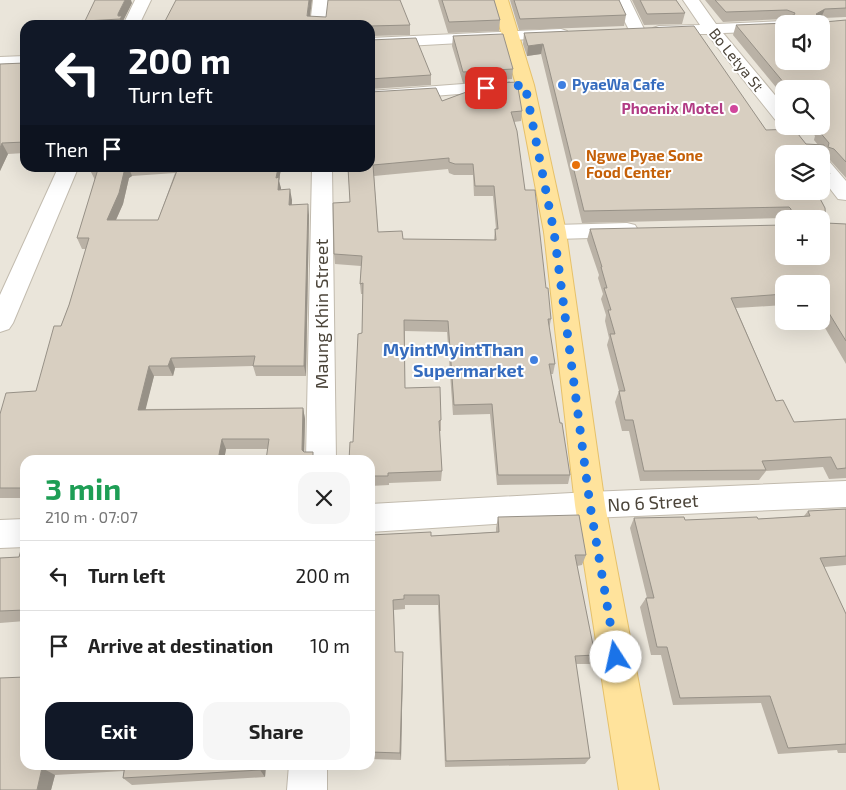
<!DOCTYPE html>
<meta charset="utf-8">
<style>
body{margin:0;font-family:"Exo 2",sans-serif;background:#f6f6f6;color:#222;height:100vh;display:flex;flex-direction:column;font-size:19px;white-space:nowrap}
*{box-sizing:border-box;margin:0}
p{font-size:16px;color:#767676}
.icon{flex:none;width:28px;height:28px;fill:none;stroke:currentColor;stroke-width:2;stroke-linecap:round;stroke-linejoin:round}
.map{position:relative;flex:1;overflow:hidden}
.details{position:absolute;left:20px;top:455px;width:355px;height:315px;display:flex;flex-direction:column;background:#fff;border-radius:15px;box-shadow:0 5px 20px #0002}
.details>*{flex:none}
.guide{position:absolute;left:20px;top:20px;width:355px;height:152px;border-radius:15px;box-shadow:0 5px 20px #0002;background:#111827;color:#fff;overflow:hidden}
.fabs{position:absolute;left:775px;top:15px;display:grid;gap:10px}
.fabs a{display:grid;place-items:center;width:55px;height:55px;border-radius:10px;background:#fff;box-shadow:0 5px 20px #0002;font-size:25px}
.pin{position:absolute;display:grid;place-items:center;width:42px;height:42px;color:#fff;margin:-21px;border-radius:10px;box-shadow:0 2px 8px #0006}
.me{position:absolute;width:55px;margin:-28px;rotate:350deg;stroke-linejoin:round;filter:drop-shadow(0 0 4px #0008)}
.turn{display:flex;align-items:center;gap:18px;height:105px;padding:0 25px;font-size:22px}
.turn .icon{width:65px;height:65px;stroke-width:2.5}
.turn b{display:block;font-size:35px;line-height:42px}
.then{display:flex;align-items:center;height:48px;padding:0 25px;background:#0003;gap:10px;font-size:19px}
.round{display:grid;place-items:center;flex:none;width:52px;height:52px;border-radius:15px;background:#f6f6f6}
.summary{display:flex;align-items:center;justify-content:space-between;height:85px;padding:0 25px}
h1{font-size:30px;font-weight:700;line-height:38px;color:#1e9e55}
.button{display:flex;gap:10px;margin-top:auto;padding:10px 25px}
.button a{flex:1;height:58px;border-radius:15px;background:#111827;color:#fff;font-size:20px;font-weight:700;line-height:58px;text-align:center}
.button a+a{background:#f6f6f6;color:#222}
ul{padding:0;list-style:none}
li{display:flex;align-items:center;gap:15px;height:70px;padding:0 25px;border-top:1px solid #e0e0e0}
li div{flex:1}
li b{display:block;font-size:19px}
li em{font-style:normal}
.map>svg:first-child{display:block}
.residential{fill:#eae5da;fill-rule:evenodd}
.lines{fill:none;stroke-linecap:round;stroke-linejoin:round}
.minor-casing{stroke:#c2bbae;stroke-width:2}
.major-casing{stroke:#e6c16a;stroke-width:2}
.minor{fill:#fff;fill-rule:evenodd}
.major{fill:#ffe39c;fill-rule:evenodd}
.wall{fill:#bab2a6;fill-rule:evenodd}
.shaded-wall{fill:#979187}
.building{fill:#d8cfc1;stroke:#979187;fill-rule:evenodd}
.route{stroke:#1a73e8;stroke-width:9;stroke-dasharray:0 16.2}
.shop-dot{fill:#3f7fe0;stroke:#fff;stroke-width:2}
.hotel-dot{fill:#d1479c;stroke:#fff;stroke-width:2}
.food-dot{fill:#e8710a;stroke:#fff;stroke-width:2}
.labels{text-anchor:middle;stroke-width:4;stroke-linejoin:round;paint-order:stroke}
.far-street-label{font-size:15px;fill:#4b4439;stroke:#fff}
.far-shop-label{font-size:15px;font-weight:bold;fill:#366cbe;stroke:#fff;text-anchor:start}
.far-hotel-label{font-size:15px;font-weight:bold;fill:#b23c85;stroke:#fff;text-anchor:end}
.far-food-label{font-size:15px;font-weight:bold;fill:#c56008;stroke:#fff;text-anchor:start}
.street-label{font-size:18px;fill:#4b4439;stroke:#fff}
.shop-label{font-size:18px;font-weight:bold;fill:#366cbe;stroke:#fff;text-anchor:end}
</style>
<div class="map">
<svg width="846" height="790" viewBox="0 0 846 790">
<rect width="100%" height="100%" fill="#f6f3ec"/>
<path class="residential" d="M0,0h846v790h-846zM784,24h37v37h-37zM25,25h345v143h-345zM784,89h37v37h-37zM784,154h37v37h-37zM784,219h37v37h-37zM784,284h37v37h-37zM25,460h345v305h-345z"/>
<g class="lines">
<g class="minor-casing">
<path id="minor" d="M135,0h16l-12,25h-16z
M313,0h16l-3,25h-16z
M614,0h16l15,31 -2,3h-12z
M683,0h16l17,24 68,-3 6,2 -6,1v7l-61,2 61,73v18l-7,-2 -70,-88h-54l-2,-3 2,-3 6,-2 41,-1z
M561,29l6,2 2,3 -2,3 -197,11v-10z
M25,56v10l-25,1v-10z
M503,81l6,1 3,4 -3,4 -139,11v-10z
M821,158l7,2 18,21v19l-8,-1 -17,-22z
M58,168h20l-65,155 -4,6 -9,3v-37z
M312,168h20l4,292h-30z
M627,223l8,2 3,5 -3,5 -8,2 -72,2 -8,-2 -3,-5 3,-5 8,-2z
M846,481v26l-256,11 -220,14v-28l220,-12z
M25,519v28l-25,1v-28z
M289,765h38v25h-40z"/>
</g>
<g class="major-casing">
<path id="major" d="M492,0h16l26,85 32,147 39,273 54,285h-40l-44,-285 -31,-273 -28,-147z"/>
</g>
<use href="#minor" class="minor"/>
<use href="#major" class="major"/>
</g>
<path class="wall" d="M438,0h56l6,20 -1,11 -51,2z
M510,0h109l7,15 -2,11 -105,4z
M632,0h44l9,13 -3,11 -38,1z
M705,0h141v17l-23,1 1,4 22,-2v158l-17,-19 -5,-2 1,9 5,8 -5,11h-4v-31h-37l42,69 20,1v140l-25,-43v-37h-37v21l-48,3 40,93 18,21 52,-3v59l-17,1 -6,-12 -57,4 -7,9 -119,1 -11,-50h-7l-7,-29 4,-11 -12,-46 2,-7 -4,-17 1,-6 -5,-16 2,-5 -5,-16 1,-3 -12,-35 3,-11 194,27 37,-37 -37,-1 -202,5 -41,-169 -14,2 -4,-12 1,-11 242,97 40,14 12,1 -4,-5 1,-4 -7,-10h13v-37h-37v8l-51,-62 3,-10 51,-2 1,-2 -4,-2 -61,3z
M132,3l-9,18 1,4h-38l-1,-4z
M310,16l100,9v10l-40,1v-11z
M453,36l60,33 -1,10 -49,4 -11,-37z
M370,40l61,35v10l-61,4z
M25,63v90l-17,1 -8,17v-107z
M467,85l55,26 -1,10 -7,1 11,68 26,129 -2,10 6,35 -2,10h-2l9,49 10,52 -2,9 -71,1 -7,-71 -37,1 -6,-83 -42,-1v57l36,32v11h-2l3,40 -1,10 -52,2v2l-19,1v-26l-17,-18 9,-109 1,-39h-2l-1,-10 1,-18 -26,-2 -1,-10 16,-52 -2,-34 94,-67 25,-9zM448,169l1,4 5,2h19l1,21h19l3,33h-1l-1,11 -91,-1 -25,-7 -4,-56z
M91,168h190l-2,13 2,9 11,10v5l17,10 -3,161h-50l-3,-10 -78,2 -2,8h-19l-9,33 158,-1 2,11 -1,33 10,8 -46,-11h-42l-2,11h-199v38h-25v-84l36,-23 33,-86 17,-56h-4l-5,-11 18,-58 -5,-10zM175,173l-17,47h-42l7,-16 6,-26 3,-2z
M846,509v56l-22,2 22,47v139h-8l-1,-3 -59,4 -17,-51 -88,2 -12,-50h-10l-11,-48 6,-9h1l-17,-70 4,-10 51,2 73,-1 46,-3 4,-5z
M498,517l88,38 -4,10 -5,1 18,89 -5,9h-14l14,94 -5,6 -140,3 -7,-162h-33v4l-11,1 1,42 8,9 -2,99 -31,-1v-107h1l-1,-117 61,1 65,-4v-4z
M25,550v71l-25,2v-65l19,-1z
M25,765h241l-1,12 -133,8 -9,-7 1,-7 -69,4 -4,15h-51z"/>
<path class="shaded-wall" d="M125,0h6l1,3 -9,18 1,4h-2l-4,-11z
M309,0h3l-3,25 -2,-9z
M825,9l-4,9 -9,6 4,-10z
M543,44l-2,10 -14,2 1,-10z
M2,143l6,11 -8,17v-23z
M125,168h4l3,8 -3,2 -6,26 -12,27 -4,-11z
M278,168h3l-2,13 2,7 -1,13 -4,-23z
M290,189l2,11 -1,16 -2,-11z
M308,204l1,11 -3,161 -2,-10z
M171,358l4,10 -2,8 -5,-10z
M149,366l5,10 -11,44 -5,-10z
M303,408l2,11 -1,41 -2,-10z
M222,439l4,10 -2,11h-6z
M403,652v9l-2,99 -1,-7z
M260,765h6l-1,12 -5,-7z
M42,768l13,7 -4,15h-14z"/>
<path class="building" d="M95,0h30l-7,14v2h4l-2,3 -35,2z
M176,0h133l-2,16 19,1 2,-17h72l10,25 -40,1v-1h-207z
M442,0h52l6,20 -51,2z
M514,0h105l7,15 -106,4z
M640,0h36l9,13 -38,1z
M715,0h131v8l-21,1 -9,5 2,2h5l1,6 22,-2v142l-12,-13 -6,-2 1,-4 -11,-13h5l-2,-4v-37h-32l-53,-64 52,-2 1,-7 5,-1 1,-2 -8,-3 -61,2zM784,24h37v37h-37z
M694,26l72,104 28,-1 12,15 18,1 1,21 5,8h-9v-20h-37v37h32l9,17 1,15 20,1v117l-25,-41v-16h-37v10l-53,4 45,103 7,-1 11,22 52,-3v49l-9,1 -6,-12 -69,4 4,9 -122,1 -11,-51h-8l-6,-29h6l-15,-57h5l-7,-24h3l-7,-22h3l-6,-21h1l-12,-38 194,-4v31h37v-37h-30v-10l-2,-2 -205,4 -41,-167 -15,2 -4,-13z
M503,34l10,35 -50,3 -10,-36z
M416,38l15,37 -61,4v-39z
M25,63v79l-23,1 -2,5v-84z
M517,82l5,29 -11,1 6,19 8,59h10l11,98h2l3,31h-3l7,45h-6l11,59h2l8,52h-72l-6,-71 -38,1 -6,-84 -44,-1 1,68 35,-1 1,33 -2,1 3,50 -54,2v3h-18v-16h-21l1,-18h3l5,-108 4,-1 1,-50 -3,1 2,-28 -28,-2 -1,-51 17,-1 -2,-34h22v-76l66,-4 6,13 27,-10 -2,-6zM449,158v4l6,2h18l2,22h19l4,43h-3l1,11 -93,-1 -1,-8 -24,1 -5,-67z
M91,168h34l-6,25 -12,27h51l20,-52h100l-2,10 3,-1 -1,13 12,-1 -1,16 19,-1 -4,162h-51l2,-10 -84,2 -3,8h-19l-11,44 165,-2 -1,42 2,2h9v8h-47l3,-21h-47l-4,21h-193v28h-25v-74l6,-21 30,-2 18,-65h7l8,-21 20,-67h-12l21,-69 -8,1z
M846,509v47l-26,2 26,56v130l-58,4 -18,-52 -90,2 -13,-51h-10l-11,-49h8l-20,-80 50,-1 1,3 72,-3 1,2 52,-3 -2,-5z
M579,515l7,40h-11l20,100 -20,1 15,102 -144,3 -7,-166h-35v4l-11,1 2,52h8l-3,101 -30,-1v-100h1l-1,-117 61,-3v4l68,-4 -1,-15z
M21,550h4v60l-25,1v-53l19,-1z
M25,677v88h75l-58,3 -5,22h-37v-112z
M125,765h135v5l-137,8z"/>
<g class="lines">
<path class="route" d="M486,88l39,-3 29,147 36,273 26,152"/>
</g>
<g class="shop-dot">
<circle cx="562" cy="85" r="5"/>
<circle cx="534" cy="360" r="5"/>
</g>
<circle class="hotel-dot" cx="734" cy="109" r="5"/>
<circle class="food-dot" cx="576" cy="165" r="5"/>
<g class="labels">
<g class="far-street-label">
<text transform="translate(736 60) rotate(51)" y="5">Bo Letya St</text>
</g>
<g class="far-shop-label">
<text x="572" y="90">PyaeWa Cafe</text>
</g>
<g class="far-hotel-label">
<text x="724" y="114">Phoenix Motel</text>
</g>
<g class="far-food-label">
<text x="586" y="161">Ngwe Pyae Sone<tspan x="586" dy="17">Food Center</tspan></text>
</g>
<g class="street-label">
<text transform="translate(322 314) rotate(-90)" y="6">Maung Khin Street</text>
<text transform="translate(653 503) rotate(-3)" y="6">No 6 Street</text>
</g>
<g class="shop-label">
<text x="524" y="356">MyintMyintThan<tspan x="524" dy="21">Supermarket</tspan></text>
</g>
</g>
</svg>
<div class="fabs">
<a><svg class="icon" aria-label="sound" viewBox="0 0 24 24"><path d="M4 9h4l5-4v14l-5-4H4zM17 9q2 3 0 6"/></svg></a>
<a><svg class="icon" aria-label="search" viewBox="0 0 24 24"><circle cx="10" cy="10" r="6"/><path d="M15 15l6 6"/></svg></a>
<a><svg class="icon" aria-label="layers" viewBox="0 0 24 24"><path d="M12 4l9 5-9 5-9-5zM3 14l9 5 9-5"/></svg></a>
<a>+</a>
<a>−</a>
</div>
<div class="pin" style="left:486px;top:88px;background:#d93025"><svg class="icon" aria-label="arrive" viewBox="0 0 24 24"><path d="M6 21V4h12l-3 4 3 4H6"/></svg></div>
<svg class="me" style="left:616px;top:657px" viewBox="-20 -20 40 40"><circle r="19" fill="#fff"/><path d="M0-13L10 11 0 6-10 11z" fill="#1a73e8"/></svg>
<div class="guide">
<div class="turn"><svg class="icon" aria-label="left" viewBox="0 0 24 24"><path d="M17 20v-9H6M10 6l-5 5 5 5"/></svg><div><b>200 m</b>Turn left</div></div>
<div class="then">Then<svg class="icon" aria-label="arrive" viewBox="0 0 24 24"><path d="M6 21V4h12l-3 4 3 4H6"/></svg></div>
</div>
<section class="details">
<div class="summary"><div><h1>3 min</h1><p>210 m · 07:07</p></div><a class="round"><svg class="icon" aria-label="close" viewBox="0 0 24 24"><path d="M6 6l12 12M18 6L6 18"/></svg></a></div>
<ul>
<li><svg class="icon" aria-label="left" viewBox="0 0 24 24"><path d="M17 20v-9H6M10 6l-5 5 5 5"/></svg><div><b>Turn left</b></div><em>200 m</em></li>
<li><svg class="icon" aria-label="arrive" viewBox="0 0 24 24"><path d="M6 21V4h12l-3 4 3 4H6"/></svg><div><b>Arrive at destination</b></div><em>10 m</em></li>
</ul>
<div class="button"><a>Exit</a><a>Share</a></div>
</section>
</div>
